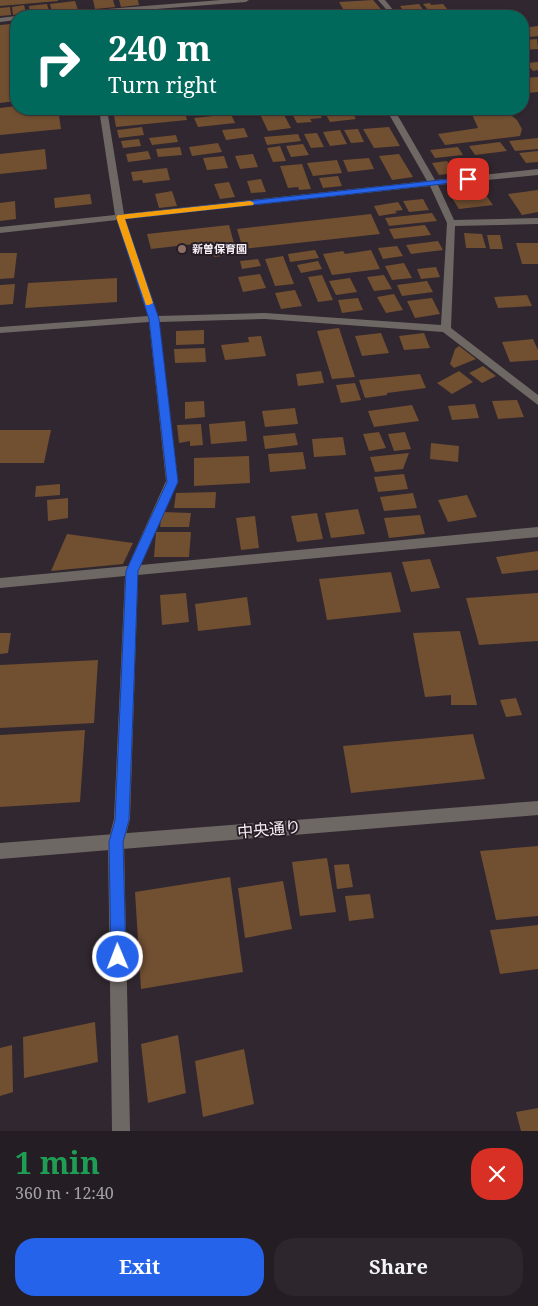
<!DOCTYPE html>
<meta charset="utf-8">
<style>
body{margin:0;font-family:"Noto Serif","Noto Sans JP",serif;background:#2d262c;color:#f1f3f6;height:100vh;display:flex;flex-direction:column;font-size:19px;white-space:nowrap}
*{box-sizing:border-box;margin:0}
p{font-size:16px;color:#a3a2a6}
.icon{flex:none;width:28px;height:28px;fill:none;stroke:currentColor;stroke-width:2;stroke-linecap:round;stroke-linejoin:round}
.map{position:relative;height:1131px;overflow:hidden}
.sheet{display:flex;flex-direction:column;background:#251d24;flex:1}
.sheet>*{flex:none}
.top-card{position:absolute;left:10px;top:10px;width:519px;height:105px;border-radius:20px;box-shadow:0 1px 4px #0004,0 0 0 1px #423b41;background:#00695c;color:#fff;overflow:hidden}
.pin{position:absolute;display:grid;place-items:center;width:42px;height:42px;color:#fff;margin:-21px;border-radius:10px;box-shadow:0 2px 8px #0006}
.me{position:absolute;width:55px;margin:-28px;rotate:359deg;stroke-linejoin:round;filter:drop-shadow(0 0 4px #0008)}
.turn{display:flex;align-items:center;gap:18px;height:105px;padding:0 15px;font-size:22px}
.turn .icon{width:65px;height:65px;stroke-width:2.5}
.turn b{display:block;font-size:35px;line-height:42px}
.round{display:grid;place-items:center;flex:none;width:52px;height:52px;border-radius:20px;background:#2d262c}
.head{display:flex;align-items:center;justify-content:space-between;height:85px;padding:0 15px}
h1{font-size:30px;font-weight:700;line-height:38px;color:#1e9e55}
.button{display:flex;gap:10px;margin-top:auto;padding:10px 15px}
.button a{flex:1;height:58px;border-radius:20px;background:#2563eb;color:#fff;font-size:20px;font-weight:700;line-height:58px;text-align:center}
.button a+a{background:#2d262c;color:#f1f3f6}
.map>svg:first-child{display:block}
.building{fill:#714f31}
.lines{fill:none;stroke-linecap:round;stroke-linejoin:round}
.minor{fill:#6e6864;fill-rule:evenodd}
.tertiary{fill:#6e6864;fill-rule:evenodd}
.route{fill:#2563eb;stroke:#184099}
.slow{fill:#f59e0b}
.education-dot{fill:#8d6e63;stroke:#271d26;stroke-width:2}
.labels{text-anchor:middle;stroke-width:4;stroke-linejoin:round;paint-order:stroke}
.far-poi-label{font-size:11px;font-weight:bold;fill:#f6f0f6;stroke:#271d26;text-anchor:start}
.near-street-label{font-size:16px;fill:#f6f0f6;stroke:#271d26}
</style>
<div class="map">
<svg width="538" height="1131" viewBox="0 0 538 1131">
<rect width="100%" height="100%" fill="#312730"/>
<path class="building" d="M0,0h58v1l-58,5z
M93,0h20l2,7 -20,2z
M119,0h19l1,5 -18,2z
M373,0l14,16h-45l4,-2 -7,-12z
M75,1l3,9 -26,2 -2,-8z
M430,3l1,2 12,-1 5,6 -18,2 -7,-8z
M47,4l2,7 -19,2 -1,-7z
M419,4l5,7 -19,2 -5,-7z
M24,5l2,8 -13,2 -1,-8z
M10,7l1,8 -11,1v-8z
M199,9l2,7h-23l-1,-5z
M175,11l2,5h-46l-1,-1z
M11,24l5,53v24l-16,2v-78z
M538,26v10l-16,2v-10z
M537,39l1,10 -16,1v-10z
M538,62v8l-5,1 -7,-8z
M538,77v15l-11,1 -5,-7v-8z
M16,106v3h42l3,20 -61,6v-27z
M184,109l3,11 -71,7 -2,-12z
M303,109h13l6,9 -12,1 2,3 -15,1 -7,-13z
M323,109h27l6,10 -26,3z
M356,109h23l3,4 -22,3z
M492,109l2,4 13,-1 10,8 5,9 -2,7 -75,9 -7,-11 40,-6 -8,-18z
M282,111l9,17 -23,3 -8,-17z
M231,114l4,9 -37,4 -4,-9z
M142,127l2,8 -25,3 -2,-8z
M389,127l11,19 -26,2 -11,-19z
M244,128l4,9 -22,3 -4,-10z
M358,129l6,13 -13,1 -7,-13z
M340,130l7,14 -17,2 -7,-14z
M317,133l7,14 -13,1 -7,-14z
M298,134l3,7 -34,4 -3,-8z
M176,135l2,7 -26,3 -3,-7z
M538,138v11l-23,2 -6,-10z
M139,139l2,7 -18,2 -2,-7z
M500,142l7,9 -32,4 -6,-9z
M218,143l4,9 -30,4 -3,-9z
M303,144l6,11 -18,2 -5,-11z
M280,146l6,15 -13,1 -6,-14z
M180,147l2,8 -24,2 -2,-8z
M458,147l5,8 -28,3 -5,-8z
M45,149l2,20 -47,5v-20z
M148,151l3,8 -23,3 -2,-8z
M538,151v11l-12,1 -7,-10z
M253,154l5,13 -18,2 -5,-13z
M399,154l14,23 -21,3 -13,-24z
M224,156l4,12 -21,2 -4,-12z
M369,158l5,11 -26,3 -5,-12z
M468,159l8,12 -9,1 -5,-7 -6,1 -4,-5z
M337,160l5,13 -29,3 -6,-13z
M447,161l8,12 -16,2 -7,-12z
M302,164l9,25 -12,1 -1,-3 -10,1 -8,-22z
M167,168l3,12 -27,3 -1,-3 -9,1 -2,-9z
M338,176l4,10 -19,2 -4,-10z
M261,179l5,13 -15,1 -4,-12z
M229,182l6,15 -15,2 -6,-15z
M538,190v22l-16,3 -14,-21z
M172,191l5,15 -18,2 -4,-14z
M90,194l2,10 -37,4 -1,-10z
M485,194l8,11 -34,4 -7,-11z
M423,199l6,11 -20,2 -6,-11z
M15,201l1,18 -16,2v-18z
M398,202l5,8 -8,1 2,2 -18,3 -5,-10z
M432,213l5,8 -48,5 -4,-8z
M371,214l9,20 -137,15 -6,-20z
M229,225l8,29 -23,3 -3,-15 -60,7 -4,-15z
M425,225l6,10 -37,4 -5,-10z
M464,233l18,1 4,14h-20z
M487,235h13l3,14h-13z
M438,241l5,9 -32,4 -5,-9z
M516,243h22v21h-16z
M397,246l6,10 -20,3 -5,-11z
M315,250l4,8 -29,4 -2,-8z
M371,250l9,19 -48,6 -9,-21 20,-3 2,3z
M0,253h17l-3,25 -14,1z
M283,256l11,28 -19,2 -10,-27z
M258,259l3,7 -19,3 -2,-8z
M318,261l4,8 -21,4 -4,-8z
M404,263l8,15 -20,2 -7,-14z
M436,267l4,10 -19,2 -4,-10z
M260,274l6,14 -23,4 -5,-15z
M322,275l11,25 -15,2 -10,-25z
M384,275l8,14 -18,2 -7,-14z
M117,278v24l-92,6 3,-25z
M350,278l7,14 -21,3 -7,-14z
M427,281l6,11 -31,4 -5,-11z
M15,284l-2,20 -13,1v-20z
M295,290l7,16 -21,3 -6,-16z
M394,294l9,16 -17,3 -9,-16z
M527,295l5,11 -34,2 -4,-11z
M358,298l5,12 -21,3 -4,-13z
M432,298l8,16 -25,4 -8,-17z
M339,328l16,49 -23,2 -15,-48z
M204,330v14l-28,1v-14z
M381,333l8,20 -27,3 -7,-20z
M424,333l6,15 -26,2 -5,-14z
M261,336l5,20 -41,4 -4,-15 28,-3 -1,-5z
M533,339l5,11v10l-28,2 -8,-20z
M459,346l17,13 -22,9 -4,-4 5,-15z
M205,348l1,14 -31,1 -1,-14z
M483,366l13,10 -14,7 -13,-10z
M321,371l3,12 -26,3 -2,-12z
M459,371l14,11 -21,12 -15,-11z
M420,374l6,14 -39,5v2l-22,3 -6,-18z
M355,383l6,17 -20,3 -5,-18z
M517,400l7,17 -26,2 -6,-18z
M204,401l1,16 -20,2v-17z
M475,404l4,14 -27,2 -4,-14z
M412,405l7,16 -45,6 -6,-16z
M295,408l3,16 -33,3 -3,-16z
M245,421l2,20 -36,3 -2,-20z
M201,424l2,21 -13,1v-5l-11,2 -2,-18z
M0,430h51l-7,33h-44z
M379,432l7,16 -17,3 -6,-17z
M405,432l6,17 -17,2 -6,-17z
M295,433l3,12 -33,4 -2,-13z
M343,437l3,18 -32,2 -2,-18z
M431,443l28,3 -1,16 -28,-3z
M303,452l3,17 -36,3 -2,-18z
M409,453l-6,16 -28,3 -5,-15z
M249,456l1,27 -56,3v-28z
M404,474l4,15 -30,3 -4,-15z
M60,484v11l-25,2 1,-11z
M216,492l-1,16h-41l2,-15z
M413,493l4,15 -33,3 -4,-14z
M467,495l10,22 -29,5 -10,-22z
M68,498v20l-20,3 -1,-21z
M358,509l7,25 -34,4 -6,-25z
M162,512l29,1 -2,14h-29z
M317,513l6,26 -26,3 -6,-26z
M420,515l5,19 -36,4 -5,-20z
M255,516l4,32 -18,2 -5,-32z
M156,532h35l-2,25h-35z
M67,534l66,9 -10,21 -72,7z
M538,551v19l-36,4 -6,-17z
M430,559l10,29 -29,4 -9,-30z
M391,572l10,40 -74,8 -8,-41z
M186,593l3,29 -27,3 -2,-30z
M538,593v48l-59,4 -13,-47z
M247,597l4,28 -53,6 -3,-27z
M460,631l17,74h-26v-10l-26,2 -12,-64z
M0,633h11l-3,20 -8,1z
M98,660l-4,63 -94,5v-63z
M516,698l6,17 -16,2 -6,-17z
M85,730l-5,72 -80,5v-72z
M473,734l12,45 -134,14 -8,-47z
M538,846v70l-42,4 -16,-69z
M327,858l9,54 -36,4 -8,-54z
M349,864l4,23 -16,2 -3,-24z
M230,877l13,95 -102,17 -6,-97z
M283,881l9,48 -47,9 -7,-50z
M370,894l4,24 -25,3 -4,-25z
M538,925v44l-38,5 -10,-44z
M95,1022l3,40 -74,16 -1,-41z
M178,1035l8,58 -38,10 -7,-59z
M12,1045l1,47 -13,4v-48z
M244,1049l10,55 -51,13 -8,-56z
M538,1108v23h-17l-5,-19z"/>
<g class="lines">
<path class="minor" d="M221,0h28l-3,2 -180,14h-26l3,-2z
M378,0h7l13,16h-6z
M16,16v4l-16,2v-4z
M99,109h8l17,105 303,-33 -41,-72h8l41,71 103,-11v6l-100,10 16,35 84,-2v6l-83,2 -4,102 87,67v10l-95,-73 -178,-13 -106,3 19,159 -37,84 397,-38v10l-400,38 -8,244 -6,23 6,289h-18l-4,-289 6,-23 11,-243 -125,12v-10l128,-12 38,-85 -17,-159 -149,11v-6l148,-11 -31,-96 -117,13v-6l115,-12zM430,186l17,37 -6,102 -176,-12 -107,3 -33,-97z"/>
<path class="tertiary" d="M538,801v14l-538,44v-16z"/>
</g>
<path class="route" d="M468,177l4,2 -2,2 -345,38 34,100 19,163 -40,89 -9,249 -6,22 3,115 -3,6 -5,2 -5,-2 -2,-6 -2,-115 6,-22 11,-249 41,-89 -18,-163 -33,-102 4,-2z"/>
<path class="slow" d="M250,201l4,2 -1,2 -128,14 28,84 -4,2h-3l-30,-88 2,-2z"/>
<circle class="education-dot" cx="182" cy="249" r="5"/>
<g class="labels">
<g class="far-poi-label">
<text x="192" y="253">新曽保育園</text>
</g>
<g class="near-street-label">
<text transform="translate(269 829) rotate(-5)" y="6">中央通り</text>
</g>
</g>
</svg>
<div class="pin" style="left:468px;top:179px;background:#d93025"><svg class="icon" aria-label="arrive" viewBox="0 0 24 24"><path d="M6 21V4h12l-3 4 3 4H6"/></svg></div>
<svg class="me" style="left:118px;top:957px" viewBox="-20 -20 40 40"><circle r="17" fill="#2563eb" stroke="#fff" stroke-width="3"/><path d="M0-11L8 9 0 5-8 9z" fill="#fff"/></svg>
<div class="top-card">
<div class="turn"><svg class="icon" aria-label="right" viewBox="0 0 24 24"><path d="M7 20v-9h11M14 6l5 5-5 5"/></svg><div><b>240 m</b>Turn right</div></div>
</div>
</div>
<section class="sheet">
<div class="head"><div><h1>1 min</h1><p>360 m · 12:40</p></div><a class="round" style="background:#d93025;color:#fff"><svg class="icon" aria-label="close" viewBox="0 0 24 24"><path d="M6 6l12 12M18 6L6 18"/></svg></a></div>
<div class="button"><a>Exit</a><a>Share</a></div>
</section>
